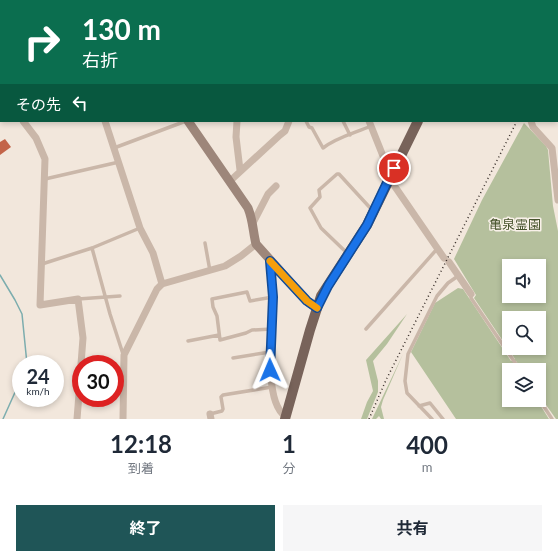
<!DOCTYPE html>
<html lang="ja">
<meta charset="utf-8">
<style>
body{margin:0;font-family:Lato,"Noto Sans JP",sans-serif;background:#f6f6f7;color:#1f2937;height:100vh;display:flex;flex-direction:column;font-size:15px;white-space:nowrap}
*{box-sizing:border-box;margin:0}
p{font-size:13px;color:#747a83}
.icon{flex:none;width:22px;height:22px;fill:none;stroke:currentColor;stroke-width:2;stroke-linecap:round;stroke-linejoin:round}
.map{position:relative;height:419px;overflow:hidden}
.panel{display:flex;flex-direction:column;background:#fff;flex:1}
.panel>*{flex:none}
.banner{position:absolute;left:0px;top:0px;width:558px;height:122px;box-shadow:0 2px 6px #0003;background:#0b6e4f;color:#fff;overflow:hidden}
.fabs{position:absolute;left:502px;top:259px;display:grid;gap:8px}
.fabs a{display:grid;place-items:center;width:44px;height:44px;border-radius:0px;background:#fff;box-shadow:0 2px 6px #0003;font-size:20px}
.speed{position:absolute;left:12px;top:355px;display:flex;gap:8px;font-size:20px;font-weight:700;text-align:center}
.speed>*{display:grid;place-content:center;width:52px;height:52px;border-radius:50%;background:#fff;box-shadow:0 2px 6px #0003;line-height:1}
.speed small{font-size:10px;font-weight:400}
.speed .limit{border:6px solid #d22;background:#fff;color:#111}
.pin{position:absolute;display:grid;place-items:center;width:34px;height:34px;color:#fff;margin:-17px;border:2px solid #fff;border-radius:50%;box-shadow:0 1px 4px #0007}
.me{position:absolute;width:44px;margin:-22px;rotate:359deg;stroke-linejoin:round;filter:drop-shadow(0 0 3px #0008)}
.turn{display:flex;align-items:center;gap:14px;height:84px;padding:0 16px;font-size:18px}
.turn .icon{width:52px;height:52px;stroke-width:2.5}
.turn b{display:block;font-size:28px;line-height:34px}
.then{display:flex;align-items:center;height:38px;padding:0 16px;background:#0003;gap:8px;font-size:15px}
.eta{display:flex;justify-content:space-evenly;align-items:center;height:68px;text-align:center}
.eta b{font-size:24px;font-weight:700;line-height:28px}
.button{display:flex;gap:8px;margin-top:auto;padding:8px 16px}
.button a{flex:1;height:46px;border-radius:0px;background:#1f5557;color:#fff;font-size:16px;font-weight:700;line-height:46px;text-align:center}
.button a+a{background:#f6f6f7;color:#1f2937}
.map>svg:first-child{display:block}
.green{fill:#b5c09d;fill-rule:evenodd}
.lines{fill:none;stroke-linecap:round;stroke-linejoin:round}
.stream{stroke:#7cadae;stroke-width:1.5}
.building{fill:#c36449}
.lane{stroke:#cab7a9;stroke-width:3.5}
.street{stroke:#cab7a9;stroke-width:7}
.secondary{stroke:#9d867a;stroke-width:9}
.primary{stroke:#78635a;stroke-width:10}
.highway{stroke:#574740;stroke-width:12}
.rail{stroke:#372d28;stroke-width:1.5;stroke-dasharray:1 3;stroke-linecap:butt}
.route-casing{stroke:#114b97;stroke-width:10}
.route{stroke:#1a73e8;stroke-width:7}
.slow{stroke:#f59e0b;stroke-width:7}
.labels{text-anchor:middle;stroke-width:3;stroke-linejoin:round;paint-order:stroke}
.park-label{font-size:13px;fill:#47542d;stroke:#f9f1e9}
</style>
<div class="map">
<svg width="558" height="419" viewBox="0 0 558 419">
<rect width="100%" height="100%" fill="#f2e7dc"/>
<path class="green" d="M524,123l22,23 2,4 5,56 5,25v188h-2l-17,-24v-25h-17l-6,-9 -3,2 4,7h-8v30h28l12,19h-93l-45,-67 24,-49 23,-15 5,1 48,72 4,-2 -41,-61 2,-3 -22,-36 28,-59zM509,266h30v30h-30zM509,318h30v30h-30z
M407,314l-20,30 -14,17 5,20v11l-11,27h-6l6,-17 6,-11 -7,-31z
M403,354l-20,46 -2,7 3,12h-3l-2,-3 -3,3h-4z"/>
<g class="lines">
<path class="stream" d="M0,275l15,25 7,14 5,50
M3,419l18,-40"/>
</g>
<path class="building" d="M5,139l6,8 -11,8v-13z"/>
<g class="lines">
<path class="lane" d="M277,1v-1
M0,91l1,2
M557,108l1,1
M306,121l3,6 3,1 11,20c14,-11 32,-15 48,-22
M343,121l7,14
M114,148l72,-27
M45,179l74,-17
M205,243l5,28
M92,248l18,66 13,40
M347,253l-26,-25 -11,-20 10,-11 -1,-7 18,-16h2l34,37
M42,264l50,-16 48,-20
M471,294v4l49,72
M78,299l42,-3
M272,329l-20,1 -6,3 -26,7 -3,-24 -4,-9 -1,-8 35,-7 3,9 23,-4
M366,329l71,-80
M188,341l31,-6
M233,358l37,-6
M539,399l13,20
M419,406l11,-3 13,16
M210,414l12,-3 1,-2 -2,-12 2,-2 49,-8
M432,419l-25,-26 -2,-12 3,-27 29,-58 11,-13 10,-7"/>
<path class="street" d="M35,0v1
M203,0l1,1
M311,0l1,1
M453,0v1
M472,1l3,-1
M557,57l1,-2
M23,121l13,17 9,21 -5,146 38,-6 5,39 -2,26
M105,121l35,107 13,25 9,31
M237,121l-1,16 4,33
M369,121l18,45 5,6
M531,121l2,6 19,21 6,52
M389,178l55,80
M230,181l50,-46 5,-4 4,-10
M252,225l16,-31 8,-8
M270,261c1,12 3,24 3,36 0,27 -11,103 12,119
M449,262l22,32
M210,414l1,5
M77,419l4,-50
M123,419l1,-64 33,-66 5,-5 63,-18 16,-10 15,-12"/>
<path class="secondary" d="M136,0l1,1
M188,121l60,87c5,12 5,24 8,36l51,57 10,7"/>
<path class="primary" d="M443,1v-1
M285,419l25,-89 11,-34 46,-71 51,-104"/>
<path class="highway" d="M339,0l1,1
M364,0l1,1
M380,0l2,1
M407,0l2,1
M557,88h1
M557,101h1"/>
<path class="rail" d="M557,41l1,-2
M369,419l17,-39 131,-259"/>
</g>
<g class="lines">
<g class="route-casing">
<path id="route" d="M270,370l3,-73 -3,-36 37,40 10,7 11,-22 39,-61 27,-57"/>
</g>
<use href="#route" class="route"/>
<path class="slow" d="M270,261l37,40 10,7"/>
</g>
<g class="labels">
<g class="park-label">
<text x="515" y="229">亀泉霊園</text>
</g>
</g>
</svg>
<div class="fabs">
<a><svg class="icon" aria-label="sound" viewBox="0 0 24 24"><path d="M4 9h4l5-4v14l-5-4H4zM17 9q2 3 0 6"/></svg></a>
<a><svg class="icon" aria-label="search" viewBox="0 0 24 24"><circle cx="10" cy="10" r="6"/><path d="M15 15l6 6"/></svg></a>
<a><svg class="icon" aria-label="layers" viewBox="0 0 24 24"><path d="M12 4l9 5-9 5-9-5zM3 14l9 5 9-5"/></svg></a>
</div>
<div class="speed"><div>24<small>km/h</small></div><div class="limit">30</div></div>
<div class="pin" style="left:394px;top:168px;background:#d93025"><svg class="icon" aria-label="arrive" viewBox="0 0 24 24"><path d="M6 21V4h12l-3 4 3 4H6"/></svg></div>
<svg class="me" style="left:270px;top:370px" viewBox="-20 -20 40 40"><path d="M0-17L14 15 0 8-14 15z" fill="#1a73e8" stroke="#fff" stroke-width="4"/></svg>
<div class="banner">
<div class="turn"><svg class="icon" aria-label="right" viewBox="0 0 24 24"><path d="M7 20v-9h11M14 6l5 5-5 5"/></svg><div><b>130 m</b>右折</div></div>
<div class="then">その先<svg class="icon" aria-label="left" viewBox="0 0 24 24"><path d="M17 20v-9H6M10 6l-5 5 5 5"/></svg></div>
</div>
</div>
<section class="panel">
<div class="eta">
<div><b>12:18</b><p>到着</p></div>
<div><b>1</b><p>分</p></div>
<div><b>400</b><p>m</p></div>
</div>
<div class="button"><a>終了</a><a>共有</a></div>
</section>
